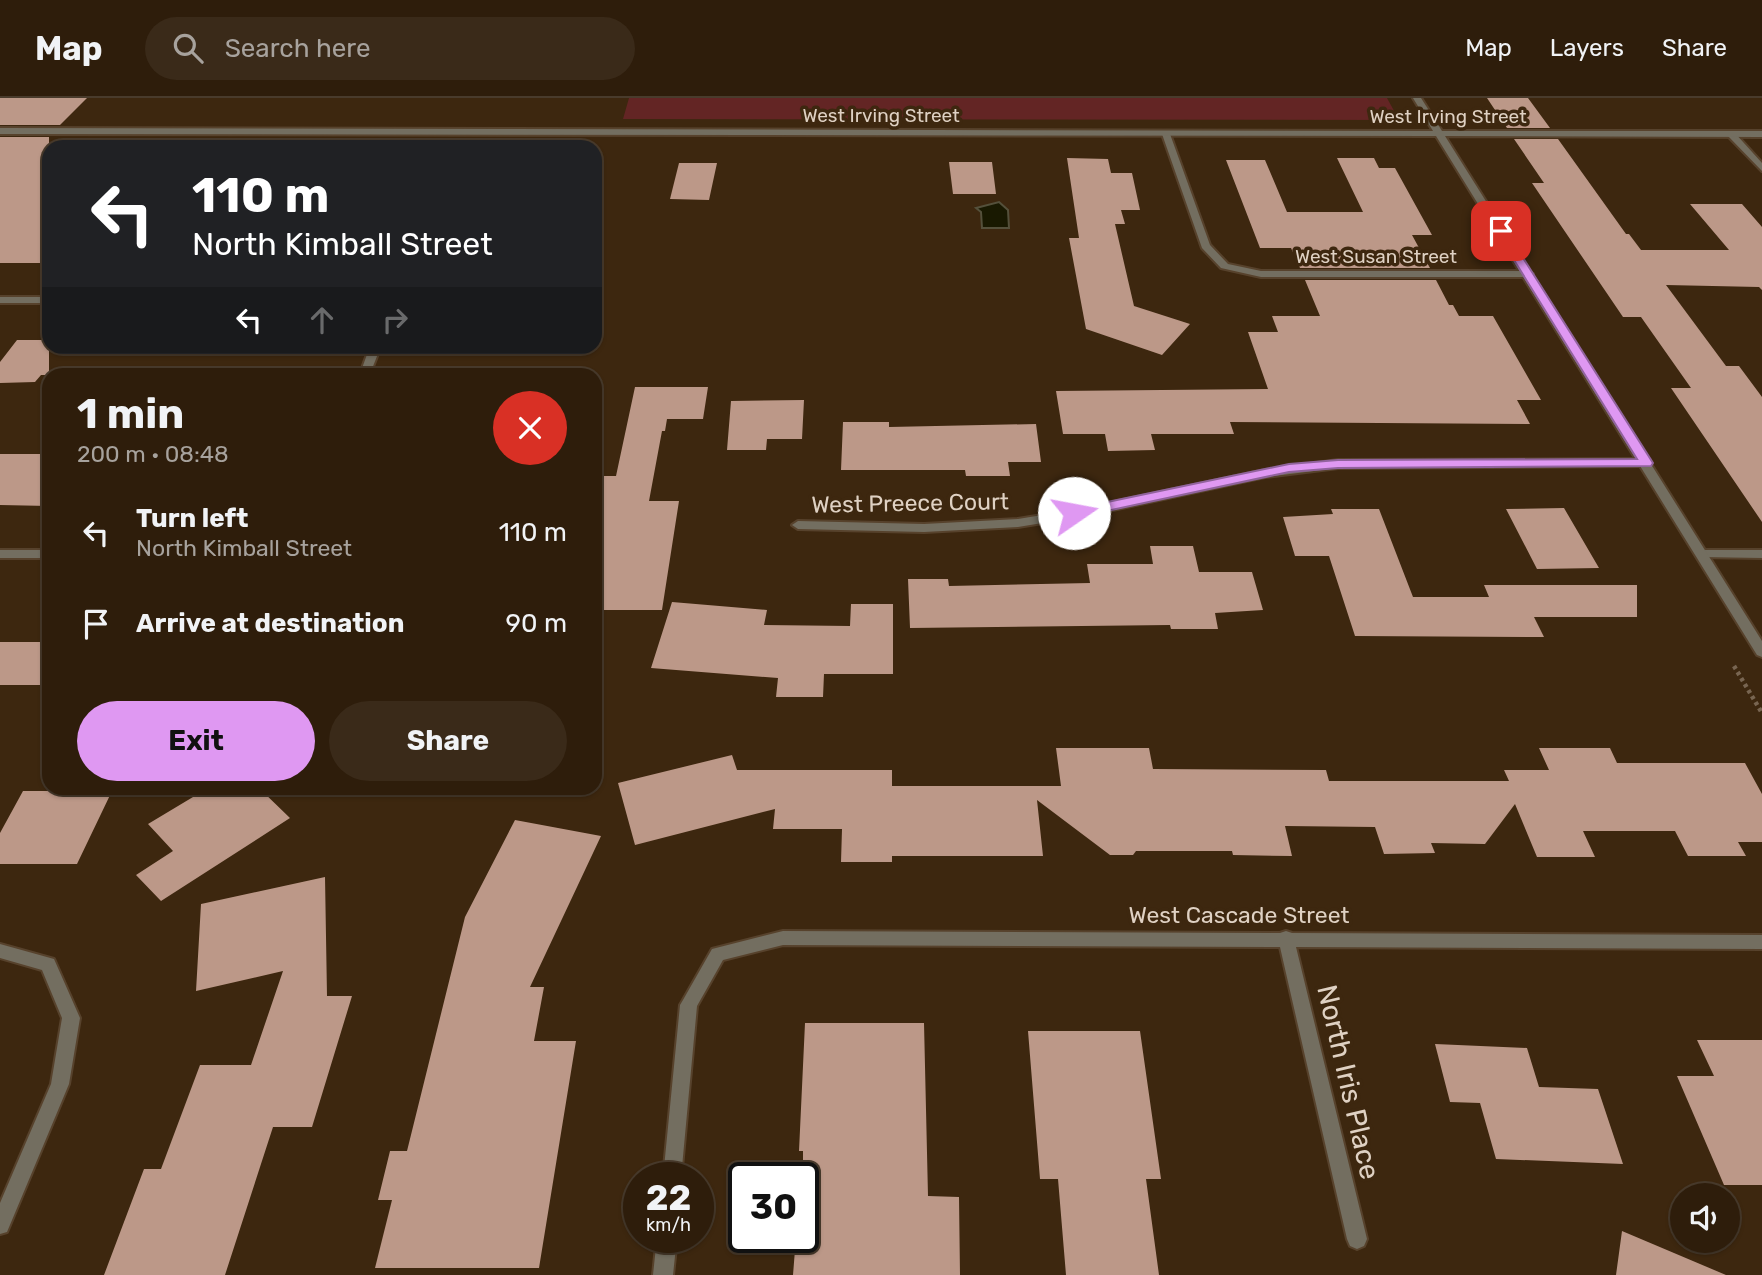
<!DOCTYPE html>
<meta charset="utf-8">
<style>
body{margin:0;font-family:Rubik,sans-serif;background:#3a2a19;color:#f1f3f6;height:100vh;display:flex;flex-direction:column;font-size:26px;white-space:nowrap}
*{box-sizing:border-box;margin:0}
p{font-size:23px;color:#a7a29d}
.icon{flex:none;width:38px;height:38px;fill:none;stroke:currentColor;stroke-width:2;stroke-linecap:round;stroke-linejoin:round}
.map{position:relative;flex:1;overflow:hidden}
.drawer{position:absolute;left:42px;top:270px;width:560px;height:427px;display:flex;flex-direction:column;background:#2e1d0b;border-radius:21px;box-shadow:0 2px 5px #0004,0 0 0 2px #493b2c}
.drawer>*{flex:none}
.top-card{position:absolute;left:42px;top:42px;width:560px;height:214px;border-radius:21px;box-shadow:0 2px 5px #0004,0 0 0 2px #493b2c;background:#202124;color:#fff;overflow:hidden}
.tools{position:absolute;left:1670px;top:1085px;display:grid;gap:14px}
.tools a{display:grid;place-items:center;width:70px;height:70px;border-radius:50%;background:#2e1d0b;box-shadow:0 2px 5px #0004,0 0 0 2px #493b2c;font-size:35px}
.speed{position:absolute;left:623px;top:1064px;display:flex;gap:14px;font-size:35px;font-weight:700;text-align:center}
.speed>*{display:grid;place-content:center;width:91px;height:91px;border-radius:50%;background:#2e1d0b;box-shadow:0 2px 5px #0004,0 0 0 2px #493b2c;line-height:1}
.speed small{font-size:18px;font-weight:400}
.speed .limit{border:4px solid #111;border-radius:10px;background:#fff;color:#111}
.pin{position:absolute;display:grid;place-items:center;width:60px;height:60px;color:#fff;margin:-30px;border-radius:14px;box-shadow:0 4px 10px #0006}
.me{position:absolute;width:77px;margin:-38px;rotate:78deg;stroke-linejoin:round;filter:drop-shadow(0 0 5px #0008)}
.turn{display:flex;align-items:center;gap:24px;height:147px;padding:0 35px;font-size:32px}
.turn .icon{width:91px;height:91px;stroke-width:2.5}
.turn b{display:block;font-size:49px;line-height:60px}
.lanes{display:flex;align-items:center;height:66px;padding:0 35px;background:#0003;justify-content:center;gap:35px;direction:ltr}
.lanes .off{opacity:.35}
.round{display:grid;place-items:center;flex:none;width:74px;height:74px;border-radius:37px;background:#3a2a19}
.summary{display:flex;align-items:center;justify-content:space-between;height:119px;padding:0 35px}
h1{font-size:42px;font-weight:700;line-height:52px}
.primary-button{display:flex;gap:14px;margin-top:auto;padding:14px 35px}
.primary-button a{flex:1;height:80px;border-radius:42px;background:#df98f2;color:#111;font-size:28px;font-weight:700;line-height:80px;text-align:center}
.primary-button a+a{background:#3a2a19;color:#f1f3f6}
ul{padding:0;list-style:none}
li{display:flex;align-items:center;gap:21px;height:91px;padding:0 35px}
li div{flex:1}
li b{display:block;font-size:26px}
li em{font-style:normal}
header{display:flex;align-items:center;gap:42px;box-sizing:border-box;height:98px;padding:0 35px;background:#2e1d0b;border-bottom:2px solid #493b2c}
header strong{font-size:33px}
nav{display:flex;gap:38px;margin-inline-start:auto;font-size:24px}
.search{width:490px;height:63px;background:#3a2a19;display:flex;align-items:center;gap:18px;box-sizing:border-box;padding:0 24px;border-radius:38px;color:#a7a29d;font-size:26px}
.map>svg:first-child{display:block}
.green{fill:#632524}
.water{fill:#191901;stroke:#54503b;stroke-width:2}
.building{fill:#bc9888}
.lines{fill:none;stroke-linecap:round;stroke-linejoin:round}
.minor-casing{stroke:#57422c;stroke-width:4}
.tertiary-casing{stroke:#57422c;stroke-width:4}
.path{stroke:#786551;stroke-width:4.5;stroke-dasharray:3.5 3.5;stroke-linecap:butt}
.minor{fill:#736e60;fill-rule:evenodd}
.tertiary{fill:#736e60;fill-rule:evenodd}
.route{fill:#df98f2;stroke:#91639d;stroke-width:2}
.labels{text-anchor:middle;stroke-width:7;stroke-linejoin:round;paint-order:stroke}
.far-street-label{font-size:19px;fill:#dfd1c3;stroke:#3d270f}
.street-label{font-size:23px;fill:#dfd1c3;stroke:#3d270f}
.near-street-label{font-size:28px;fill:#dfd1c3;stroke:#3d270f}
</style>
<header>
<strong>Map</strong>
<div class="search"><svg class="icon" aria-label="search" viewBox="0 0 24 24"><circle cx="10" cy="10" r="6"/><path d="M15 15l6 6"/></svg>Search here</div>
<nav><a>Map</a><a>Layers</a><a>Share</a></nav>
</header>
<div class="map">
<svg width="1762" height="1177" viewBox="0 0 1762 1177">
<rect width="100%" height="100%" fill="#3d270f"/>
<path class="green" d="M629,0h758l12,22 -776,-1z"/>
<path class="water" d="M999,104l9,8 1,18h-27l-1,-16 -5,-4z"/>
<path class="building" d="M0,0h87l-27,27h-60z
M1487,0h41l22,30h-43z
M0,39h49v126h-49z
M1514,41h44l68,95h3l12,16h88l-39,-46h52l20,23v63l-3,-3 -93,-2 60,81h13l23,31v125l-91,-134h20l-50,-71h-18l-91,-134h12z
M1067,60l41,1 3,14h21l8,37h-19l4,14h-10l19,82 56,18 -28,31 -76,-26 -17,-91h10z
M1337,60h37l5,10h16l37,67h-20l18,33h-130l-9,-20h-31l-34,-88h39l22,52h76z
M949,64h43l4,32h-43z
M679,65h38l-8,37 -39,-1z
M1305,182h131l13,25h4l6,11h34l48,84h-24l13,24 -300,-2 4,12h-83l4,16 -47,1 -3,-17h-42l-7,-43 212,-2 -20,-57h30l-6,-16h48z
M17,242h32v35h-8l-6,7 -35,1v-21z
M635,289h73l-5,32h-36l-2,12h-3l-13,70h30l-17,109h-67v-134h21z
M804,302l-2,39h-35l-1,11h-39l4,-49z
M843,324h46v5l147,-3 5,38h-33l2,14h-44l-1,-6h-124z
M0,356h49v52l-49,-1z
M1564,410l35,60 -62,1 -31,-60z
M1331,411h48l34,88h76l-5,-12h153v32h-103l10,20 -189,-1 -26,-80h-34l-12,-39 50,-3z
M1150,448h43l6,26h53l11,38 -48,3 3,16h-47l-1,-4 -260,3 -2,-49h40l1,7 141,-3 -3,-19h66z
M672,504l95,8 -3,15 86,1 1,-22h42v70h-69l-1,23h-47l2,-19 -127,-10z
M0,544h49v43h-49z
M1056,650h93l4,21 173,1 3,11h180l-5,-11h45l-10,-22h71l7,15h128l17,31v48h-24l8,14h-58l-13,-25h-92l12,26h-58l-22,-53 -30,40 -54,-1 4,10 -51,1 -9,-27 -90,-1 7,30 -59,-1 -1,-4h-96l-3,4h-23l-73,-55 6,56h-151v6h-51l1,-33h-69l2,-20 -140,36 -17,-62 114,-28 5,15h155v16h169z
M208,690h51l31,30 -129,83 -25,-26 37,-24 -25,-27z
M23,693h89l-35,73h-77v-31z
M515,722l86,16 -71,151h14l-10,54h42l-37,227h-164l17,-68h-14l12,-49h17l58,-234z
M325,779l2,119h25l-40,131h-39l-48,148h-121l40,-106h17l39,-104h51l32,-94 -87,20 5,-87z
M805,925h119l4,173 31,1 1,78h-167l3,-38h7v-86h-4z
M1028,933h112l21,148h-15l13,96h-93l-8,-96h-18z
M1697,942h65v145h-38l-47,-109h37z
M1435,946l92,4 12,39 59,2 25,75 -127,-5 -16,-56 -30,-1z
M1622,1133l104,44h-110z"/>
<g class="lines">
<g class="minor-casing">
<path id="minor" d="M1166,33l4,3 40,111 18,19 33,7h267l5,3 -5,3h-267l-40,-9 -19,-20 -40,-114z
M1728,34h6l28,31v8l-34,-35z
M0,199h49v6h-49z
M370,248h11l-11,28h-10z
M1646,361l4,1v6l-312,2 -73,9 -180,39 -67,11 -94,5 -126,-3 -6,-4 6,-4 126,3 94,-5 67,-11 180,-38 73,-10z
M0,452h49v8h-49z
M1704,452h58v8l-62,-1 -2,-3 2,-3z
M783,833l497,2 6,-2 6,2 470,2v14l-466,-2 71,292 -3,7 -7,3 -7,-3 -3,-7 -67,-292 -497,-2 -60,15 -26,46 -16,172h-18l17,-173 3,-5 29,-51z
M0,846l54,15 26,59 -11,66 -62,148 -7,2v-31l51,-119 11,-66 -20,-48 -42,-12z
M657,1139h20l-4,38h-20z"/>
</g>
<g class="tertiary-casing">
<path id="tertiary" d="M1413,0h8l21,33h320v6l-317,-1 317,505v16l-5,-2 -321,-519 -1436,-2v-6l1433,3z"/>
</g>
<path class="path" d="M1734,568l28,47"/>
<use href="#minor" class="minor"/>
<use href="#tertiary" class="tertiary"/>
</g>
<path class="route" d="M1501,130l5,3 147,232 -2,3 -313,2 -49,4 -215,46 -5,-2 -2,-3 7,-4 215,-45 49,-4 299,-1 -141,-228z"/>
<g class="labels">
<g class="far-street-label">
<text x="881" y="24">West Irving Street</text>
<text x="1448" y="25">West Irving Street</text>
<text x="1376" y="165">West Susan Street</text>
</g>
<g class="street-label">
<text transform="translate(910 405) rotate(-1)" y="8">West Preece Court</text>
<text x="1239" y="825">West Cascade Street</text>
</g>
<g class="near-street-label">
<text transform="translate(1349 984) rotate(77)" y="10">North Iris Place</text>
</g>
</g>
</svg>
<div class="tools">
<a><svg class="icon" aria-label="sound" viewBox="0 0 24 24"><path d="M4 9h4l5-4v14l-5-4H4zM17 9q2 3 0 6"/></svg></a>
</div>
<div class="speed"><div>22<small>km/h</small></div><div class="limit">30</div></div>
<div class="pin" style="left:1501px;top:133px;background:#d93025"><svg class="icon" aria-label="arrive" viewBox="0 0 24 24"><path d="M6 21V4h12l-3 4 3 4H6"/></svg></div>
<svg class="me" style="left:1074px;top:415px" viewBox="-20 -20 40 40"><circle r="19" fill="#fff"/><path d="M0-13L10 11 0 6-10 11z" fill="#df98f2"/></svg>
<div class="top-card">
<div class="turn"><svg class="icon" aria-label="left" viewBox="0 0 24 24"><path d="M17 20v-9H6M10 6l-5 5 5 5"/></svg><div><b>110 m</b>North Kimball Street</div></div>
<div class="lanes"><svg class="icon" aria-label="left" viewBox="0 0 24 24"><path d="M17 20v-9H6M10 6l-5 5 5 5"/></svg><svg class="icon off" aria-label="ahead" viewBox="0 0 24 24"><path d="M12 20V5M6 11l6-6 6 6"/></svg><svg class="icon off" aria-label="right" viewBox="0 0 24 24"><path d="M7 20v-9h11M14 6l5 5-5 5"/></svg></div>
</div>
<section class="drawer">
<div class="summary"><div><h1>1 min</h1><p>200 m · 08:48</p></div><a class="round" style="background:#d93025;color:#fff"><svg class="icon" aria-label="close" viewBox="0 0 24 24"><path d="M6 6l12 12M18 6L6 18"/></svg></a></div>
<ul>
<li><svg class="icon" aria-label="left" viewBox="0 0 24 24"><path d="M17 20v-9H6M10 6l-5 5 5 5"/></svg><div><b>Turn left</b><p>North Kimball Street</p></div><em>110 m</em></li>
<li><svg class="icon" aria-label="arrive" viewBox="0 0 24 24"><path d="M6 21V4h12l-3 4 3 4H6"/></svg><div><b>Arrive at destination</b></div><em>90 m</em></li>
</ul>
<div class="primary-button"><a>Exit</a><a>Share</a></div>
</section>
</div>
